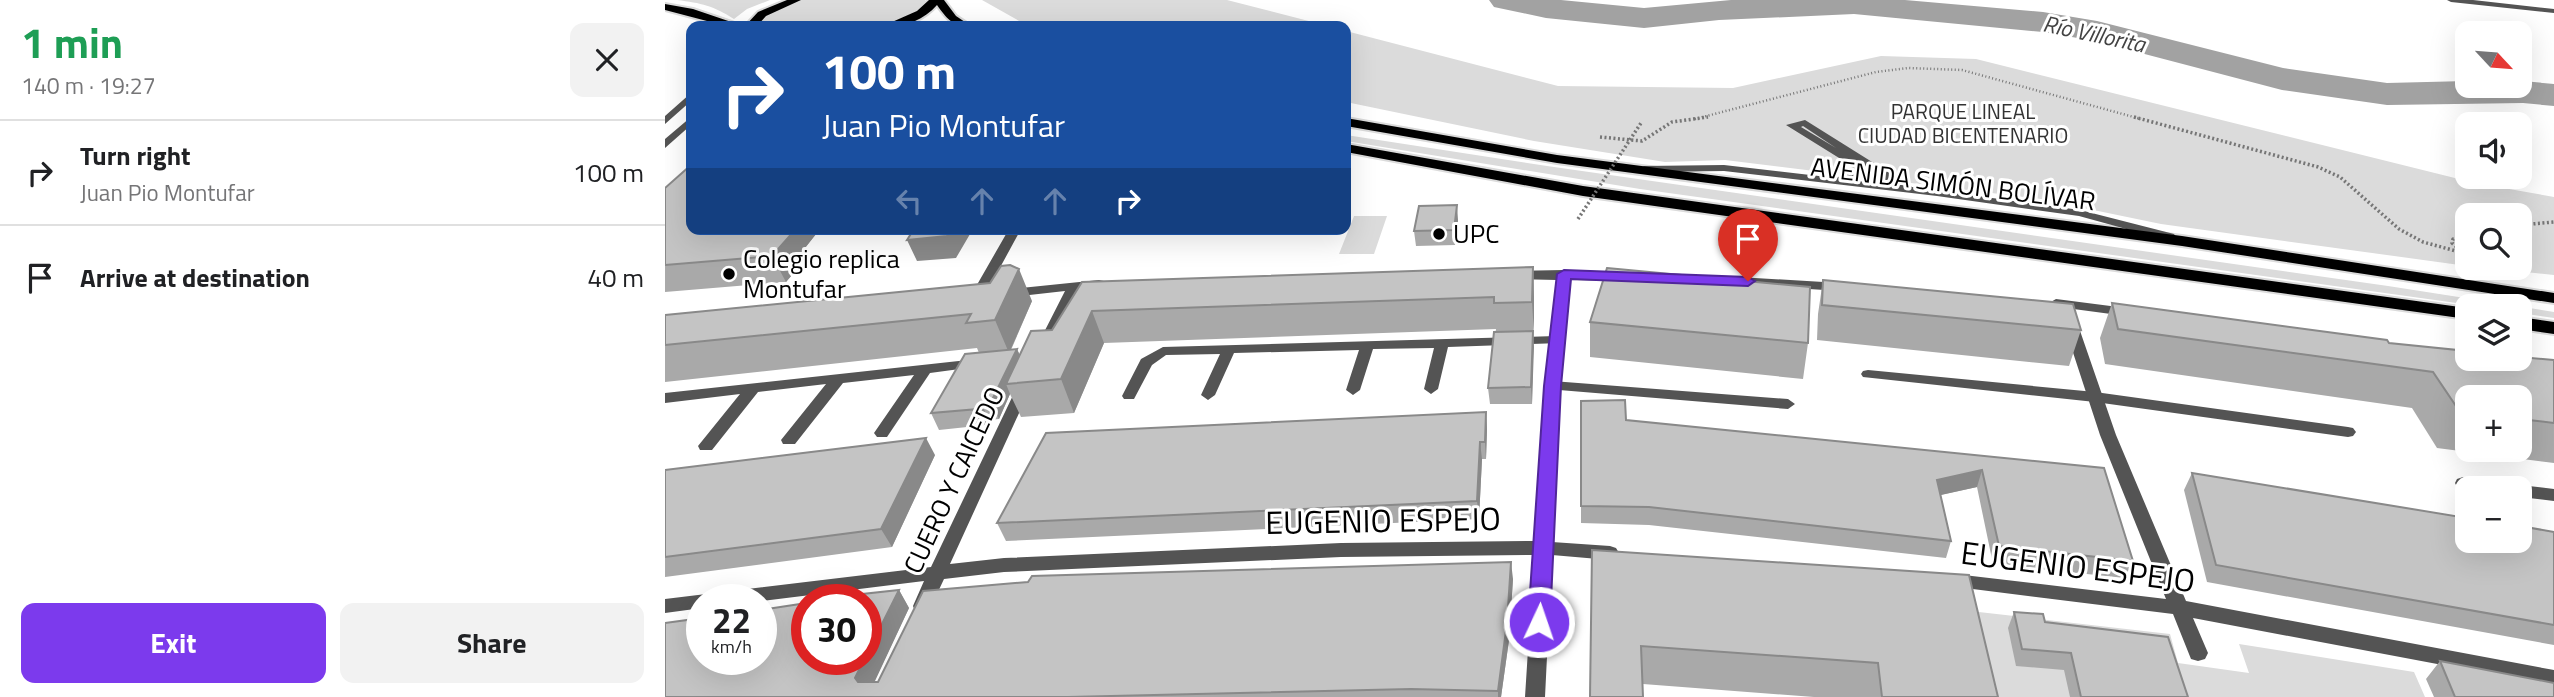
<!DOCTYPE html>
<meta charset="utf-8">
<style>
body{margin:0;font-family:"Titillium Web",sans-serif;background:#f2f2f2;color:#202124;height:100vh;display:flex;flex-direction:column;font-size:26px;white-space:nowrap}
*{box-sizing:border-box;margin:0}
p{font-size:23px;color:#757577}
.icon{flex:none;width:38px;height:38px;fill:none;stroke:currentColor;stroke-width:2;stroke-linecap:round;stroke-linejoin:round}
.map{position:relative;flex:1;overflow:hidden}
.sheet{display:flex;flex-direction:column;background:#fff;width:665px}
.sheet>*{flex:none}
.banner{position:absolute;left:21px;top:21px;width:665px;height:214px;border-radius:14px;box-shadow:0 7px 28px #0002;background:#1a4fa0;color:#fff;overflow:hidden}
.needle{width:46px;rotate:116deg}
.tools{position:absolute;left:1790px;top:21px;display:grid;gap:14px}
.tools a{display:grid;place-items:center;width:77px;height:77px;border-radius:14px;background:#fff;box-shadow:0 7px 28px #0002;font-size:35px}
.speed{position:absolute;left:21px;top:584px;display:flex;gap:14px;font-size:35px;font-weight:700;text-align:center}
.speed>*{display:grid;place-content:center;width:91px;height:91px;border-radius:50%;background:#fff;box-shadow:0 7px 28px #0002;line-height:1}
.speed small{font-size:18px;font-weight:400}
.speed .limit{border:10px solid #d22;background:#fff;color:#111}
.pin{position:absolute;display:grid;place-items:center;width:60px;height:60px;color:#fff;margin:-72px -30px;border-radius:50% 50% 50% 0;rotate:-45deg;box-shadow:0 0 7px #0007}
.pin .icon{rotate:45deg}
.me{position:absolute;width:77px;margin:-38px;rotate:3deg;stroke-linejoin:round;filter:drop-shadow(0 0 5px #0008)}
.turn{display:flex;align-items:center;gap:24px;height:147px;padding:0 21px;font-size:32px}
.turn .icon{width:91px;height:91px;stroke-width:2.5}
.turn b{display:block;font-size:49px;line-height:60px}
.lanes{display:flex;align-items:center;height:66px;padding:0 21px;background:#0003;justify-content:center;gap:35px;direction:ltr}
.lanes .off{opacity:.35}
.round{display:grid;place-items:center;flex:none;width:74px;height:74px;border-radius:14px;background:#f2f2f2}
.overview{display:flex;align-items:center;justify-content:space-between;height:119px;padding:0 21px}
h1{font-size:42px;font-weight:700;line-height:52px;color:#1e9e55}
.cta{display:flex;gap:14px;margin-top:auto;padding:14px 21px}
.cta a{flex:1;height:80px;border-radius:14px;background:#7c3aed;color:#fff;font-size:28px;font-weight:700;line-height:80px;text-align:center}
.cta a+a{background:#f2f2f2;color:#202124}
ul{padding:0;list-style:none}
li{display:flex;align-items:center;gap:21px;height:105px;padding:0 21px;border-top:2px solid #e0e0e0}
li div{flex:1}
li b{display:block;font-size:26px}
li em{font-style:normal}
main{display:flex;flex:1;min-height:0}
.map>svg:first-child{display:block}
.green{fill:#dbdbdb}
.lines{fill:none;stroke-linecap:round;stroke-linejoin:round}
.river{fill:#a2a2a2;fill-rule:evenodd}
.trunk-casing{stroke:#dbdbdb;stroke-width:4}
.path-far1{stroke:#767676;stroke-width:2.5;stroke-dasharray:1 2.5;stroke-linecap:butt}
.path{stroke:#767676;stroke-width:3.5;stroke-dasharray:2 2.5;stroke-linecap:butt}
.service{fill:#545454;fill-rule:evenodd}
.minor{fill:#545454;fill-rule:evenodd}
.tertiary{fill:#545454;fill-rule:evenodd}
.trunk{fill:#000;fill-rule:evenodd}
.path-bridge{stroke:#767676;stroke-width:3.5;stroke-dasharray:2 2.5;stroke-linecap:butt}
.wall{fill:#a9a9a9;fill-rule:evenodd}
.shaded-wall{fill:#898989}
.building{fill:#c4c4c4;stroke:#898989;stroke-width:2}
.route{fill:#7c3aed;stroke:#51269a;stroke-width:2}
.poi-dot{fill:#000;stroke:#fff;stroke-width:2.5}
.labels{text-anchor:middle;stroke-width:6;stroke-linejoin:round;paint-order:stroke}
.far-park-label{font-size:21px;fill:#323232;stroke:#fff}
.far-water-label{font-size:23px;font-style:italic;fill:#434343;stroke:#fff}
.street-label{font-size:26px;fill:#000;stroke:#fff}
.poi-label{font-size:26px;fill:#000;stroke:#fff;text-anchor:start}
.near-street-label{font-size:32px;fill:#000;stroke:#fff}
</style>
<main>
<section class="sheet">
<div class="overview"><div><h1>1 min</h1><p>140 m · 19:27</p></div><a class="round"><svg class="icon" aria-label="close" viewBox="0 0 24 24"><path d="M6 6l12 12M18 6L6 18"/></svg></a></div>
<ul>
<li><svg class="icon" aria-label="right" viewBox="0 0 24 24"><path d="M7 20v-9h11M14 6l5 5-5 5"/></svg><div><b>Turn right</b><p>Juan Pio Montufar</p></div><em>100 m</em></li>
<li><svg class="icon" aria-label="arrive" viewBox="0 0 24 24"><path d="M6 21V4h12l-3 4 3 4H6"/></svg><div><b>Arrive at destination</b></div><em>40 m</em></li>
</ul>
<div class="cta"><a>Exit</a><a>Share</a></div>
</section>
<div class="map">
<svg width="1889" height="697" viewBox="0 0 1889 697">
<rect width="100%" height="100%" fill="#fff"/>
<path class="green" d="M12,0h93l-23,9 -13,10c-20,-13 -33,-16 -57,-19z
M135,0h125l1,2c-35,36 -119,24 -167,24l-1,-3 7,-8z
M317,0h245l101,26h-300z
M681,31l212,55 175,2 148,-32 95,3 499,124 79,14v78l-67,-7h33v-53h-53v51l-306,-42 -121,-25 -315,-39 -60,2 -131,-21 -188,-39z
M681,135l201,31 841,120 166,26v6l-34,-5v-7h-42l-838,-117 -294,-48z
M689,216h33l-13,38h-35z
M1305,611l200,23 8,29 71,10 -10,-29 175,28 11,25h-433z"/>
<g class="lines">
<path class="river" d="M824,0h72l83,8 87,-8h174l138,12 54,9 186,47 104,15 80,-2v5h53v-5h3l31,3v22l-31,-3 -136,2 -105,-15 -187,-49 -52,-9 -189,-18 -135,6 -75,8 -98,-10 -52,-11z"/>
<g class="trunk-casing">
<path id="trunk" d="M122,0h14l-35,16 -9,10h-12l13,-14z
M264,0h15l12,16 15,10c-18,1 -24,-7 -34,-21 -14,16 -33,22 -54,21l34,-15z
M0,4l28,5 50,17h-17l-61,-16z
M681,118l211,37 625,81 372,57v10l-372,-57 -625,-83 -211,-37z
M681,144l237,42 884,122v11l-884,-123 -237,-44z
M1855,317l34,5v12l-34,-5z"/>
</g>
<path class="path-far1" d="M1030,119l181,-47 32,-4 54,2 179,49"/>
<path class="path" d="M1469,117l184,50 22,10 59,52 24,13 44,12
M935,137l42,4 30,-19 36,-5
M1855,225l34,-3
M1795,250l-8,-7 1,-4 14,-1"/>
<path class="service" d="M344,229h12l-37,68 -2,3h-10l-2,-3z
M891,336l5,1 2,3 -2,3 -113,4 -10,42 -7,5 -7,-5 10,-41 -61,1 -13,41 -7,5 -7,-5 13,-40 -125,3 -19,42 -7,5 -7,-5 19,-41 -54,1 -14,10 -18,34h-10l-2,-3 19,-37 22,-12z
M312,359l7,4 -2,3 -52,7 -43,64h-10l-3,-4 40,-58 -71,8 -48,61h-12l-2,-4 45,-56 -68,8 -46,58h-12l-2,-4 42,-52 -75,9v-10z
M1203,370l227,22 253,35 5,1 3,4 -3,4 -5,1 -253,-35 -232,-25 -2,-3 2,-3z
M887,381l236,18 7,5 -7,5 -241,-20 -2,-3z
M1798,477l40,5 6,2 2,4 -44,1 -10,-2 -2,-4 2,-4z
M1855,485l34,4v12l-34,-4v-9h-7z"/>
<path class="minor" d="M1782,0h26l81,9v4l-103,-11z
M1140,120l107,67 168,23 94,24 2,3 -6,4 -91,-25 -142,-20 -213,-25 -80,1 -5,-3 5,-3 80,-1 112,13 15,-7 1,-5 -66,-41zM1138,126l33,22 -35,-21zM1198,165l30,20 -43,-5 10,-5z
M899,270l60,3 6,4 -6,4 -54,-1 -11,106 -7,156 58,4 6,2 3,5 -3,5 -6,2 -58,-5 -7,142h-20l9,-142 -193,2 -337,15 -60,7 -15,32 -7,2 -7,-2 -2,-5 11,-25 -163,20 -59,-1v8l-37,5v-14l266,-32 85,-178 7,-5 7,5 -80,175 54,-6 337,-15 194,-2 10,-155 12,-106 -43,-1 -6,-4 6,-4z
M1073,277l102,6 6,4 -6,4 -107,-7 -1,-3z
M434,280l5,1 1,3 -1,3 -25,3 -28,56 -7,4 -7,-4 28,-55 -54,6 -7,-4 7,-4z
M1391,299l70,9 7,4 -7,4 -75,-10 -2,-3z
M1406,321l7,4 38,110 70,166 368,69v16l-361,-68 15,35 -3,6 -7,2 -7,-2 -18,-45 -224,-28 -3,-5 3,-5 6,-2 211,25 -66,-164 -36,-110z"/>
<path class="tertiary" d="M26,93v8l-26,23v-8z
M26,117v8l-26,23v-9z"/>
<use href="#trunk" class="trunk"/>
<path class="path-bridge" d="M913,219l63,-96"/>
</g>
<path class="wall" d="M0,188l26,41h129l-15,19 4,7 -23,27 -121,10z
M793,220l-3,25 -39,1 -2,-15z
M868,267l1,31 -2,106h-42l-2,-16 8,-59 -392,14 -30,70 -53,4 -11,-23 -11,25 -10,1 -3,5 -47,5 -8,-17 48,-60 -2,-5 -312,34v-67l367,-14 -21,49 6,-1 3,6 32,-25 30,-48z
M1158,280l258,50 -12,36 -252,-26 1,-26z
M1447,303l277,40 165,17v103l-117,-15 -25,-40 -307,-44 -5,-26zM1802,397h53v53h-53z
M925,322l218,21 -5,36 -213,-22z
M821,412l1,17 -1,30h-4l-3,60 -473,22 -9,-18z
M961,420l478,48 29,93 -8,17 -132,-14 -16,-77 -37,8 11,46 -5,17 -297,-33 -68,-2v-17z
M270,455l-43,92 -227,30v-107z
M1527,473l362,59v113l-347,-63 -23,-92z
M927,550l406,147h-184l-171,-13z
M848,579l-4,61 -8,57h-836l234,-107 10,18 -35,74z
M1349,612l31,10 143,75h-118l-6,-27 -48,-4 -8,-38z
M1775,661l114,36h-120l-8,-18z"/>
<path class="shaded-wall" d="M792,205l1,15 -3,25 -1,-15z
M122,229h33l-15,19 4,7 -23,27 -14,-26z
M286,229h22l-17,29 -39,3 -10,-21z
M868,267l1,31v36l-2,-32z
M354,269l13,32 -23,52 -14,-33z
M427,311l12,32 -30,70 -13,-34z
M868,331l1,16 -2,57 -1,-17z
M352,349l7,17 -18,18 4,10 -11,25 -8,-17z
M316,403l8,17 -3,5 -8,-16z
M821,412l1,17 -1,30 -1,-17z
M261,438l9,17 -43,92 -11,-18z
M815,442l2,17 -3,60 -2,-18z
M1317,470l-5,17 -45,10 5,-17z
M846,562l2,17 -4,61 -8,57h-3v-6z
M234,590l10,18 -41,88 -13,-18 9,-18h2v-4z"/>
<path class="building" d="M26,165v64h96l-2,2 10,-1 -23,26 -107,9v-77z
M792,205l-3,25 -40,1 5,-25z
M249,229h37l-4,7 -40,4z
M345,265l9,4 -24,51 -29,3 5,-9 -306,31v-30l325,-32 11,-17z
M868,267l-1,35 -38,1v-6l-402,14 -31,68 -55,5 25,-53 21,-1 30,-48z
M942,268l203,19 -2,56 -218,-21z
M1158,280l250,24 8,26 -259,-25z
M1447,303l275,37 2,3 78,8v8h53v-2l34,3v63l-34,-4v-22h-53v16l-7,-1 -27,-40 -315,-43z
M868,331l-2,56 -43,1 6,-56z
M352,349l-26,53 -10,1 -3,6 -47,4 34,-59z
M960,400l1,20 478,48 29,93 -134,-15 -17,-76 -45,10 14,61 -302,-34 -68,-1v-105z
M821,412l-1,30h-5l-3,59 -480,22 49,-90z
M261,438l-45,91 -216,28v-87z
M1527,473l275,45v23h53v-15l34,6v93l-338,-60z
M927,550l377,25 29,122h-116l-4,-34 -237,-17 2,51h-53z
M846,562l-4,61 -9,68 -87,-2 -343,8h-403v-74l37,-5v42h59v-50l46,-7v57h57l-9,18 3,4h20l45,-91 105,-9 4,-6z
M234,590l-33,66v-56h-36l12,-1 2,-3z
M1349,612l29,2 2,8 123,15 20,60h-107l-10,-44 -49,-4z
M1775,661l114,22v14h-99z"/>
<path class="route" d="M899,270l184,7 7,4 -7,5 -177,-7 -10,107 -11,236 -3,7 -8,2 -7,-2 -4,-7 16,-236 13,-112z"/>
<g class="poi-dot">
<circle cx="774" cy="234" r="7"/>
<circle cx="64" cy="274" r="7"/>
</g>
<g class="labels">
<g class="far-park-label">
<text x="1298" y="119">PARQUE LINEAL<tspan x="1298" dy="24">CIUDAD BICENTENARIO</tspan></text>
</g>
<g class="far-water-label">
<text transform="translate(1429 34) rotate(12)" y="8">Río Villorita</text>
</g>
<g class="street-label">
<text transform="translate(1288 184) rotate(7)" y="9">AVENIDA SIMÓN BOLÍVAR</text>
<text transform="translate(289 480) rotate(-65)" y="9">CUERO Y CAICEDO</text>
</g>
<g class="poi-label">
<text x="788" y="243">UPC</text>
<text x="78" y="268">Colegio replica<tspan x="78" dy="30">Montufar</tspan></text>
</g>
<g class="near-street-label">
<text transform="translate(718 521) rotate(-1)" y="11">EUGENIO ESPEJO</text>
<text transform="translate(1413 567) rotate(7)" y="11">EUGENIO ESPEJO</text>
</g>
</g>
</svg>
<div class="tools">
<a><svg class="needle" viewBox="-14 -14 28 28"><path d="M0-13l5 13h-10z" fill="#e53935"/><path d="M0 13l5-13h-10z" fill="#757577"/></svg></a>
<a><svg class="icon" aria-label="sound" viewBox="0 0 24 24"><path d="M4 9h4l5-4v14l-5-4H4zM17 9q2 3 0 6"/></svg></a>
<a><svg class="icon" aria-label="search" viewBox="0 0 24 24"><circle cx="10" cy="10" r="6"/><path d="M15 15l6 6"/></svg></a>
<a><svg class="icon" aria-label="layers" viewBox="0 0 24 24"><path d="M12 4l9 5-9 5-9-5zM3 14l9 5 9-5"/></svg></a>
<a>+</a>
<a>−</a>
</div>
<div class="speed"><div>22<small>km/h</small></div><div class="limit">30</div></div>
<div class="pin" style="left:1083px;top:281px;background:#d93025"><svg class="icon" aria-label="arrive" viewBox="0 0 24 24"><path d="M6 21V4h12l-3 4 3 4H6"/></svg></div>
<svg class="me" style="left:874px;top:622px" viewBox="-20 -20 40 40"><circle r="17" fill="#7c3aed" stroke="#fff" stroke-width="3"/><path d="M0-11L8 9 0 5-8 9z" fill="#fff"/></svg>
<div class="banner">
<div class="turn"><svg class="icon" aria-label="right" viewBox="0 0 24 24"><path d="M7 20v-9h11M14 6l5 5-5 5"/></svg><div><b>100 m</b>Juan Pio Montufar</div></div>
<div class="lanes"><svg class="icon off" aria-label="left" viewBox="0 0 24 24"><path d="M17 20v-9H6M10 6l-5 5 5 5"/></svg><svg class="icon off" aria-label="ahead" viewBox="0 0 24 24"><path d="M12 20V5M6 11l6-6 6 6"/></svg><svg class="icon off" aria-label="ahead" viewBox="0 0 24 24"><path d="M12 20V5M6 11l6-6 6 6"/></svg><svg class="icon" aria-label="right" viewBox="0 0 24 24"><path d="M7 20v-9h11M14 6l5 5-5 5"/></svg></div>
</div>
</div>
</main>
